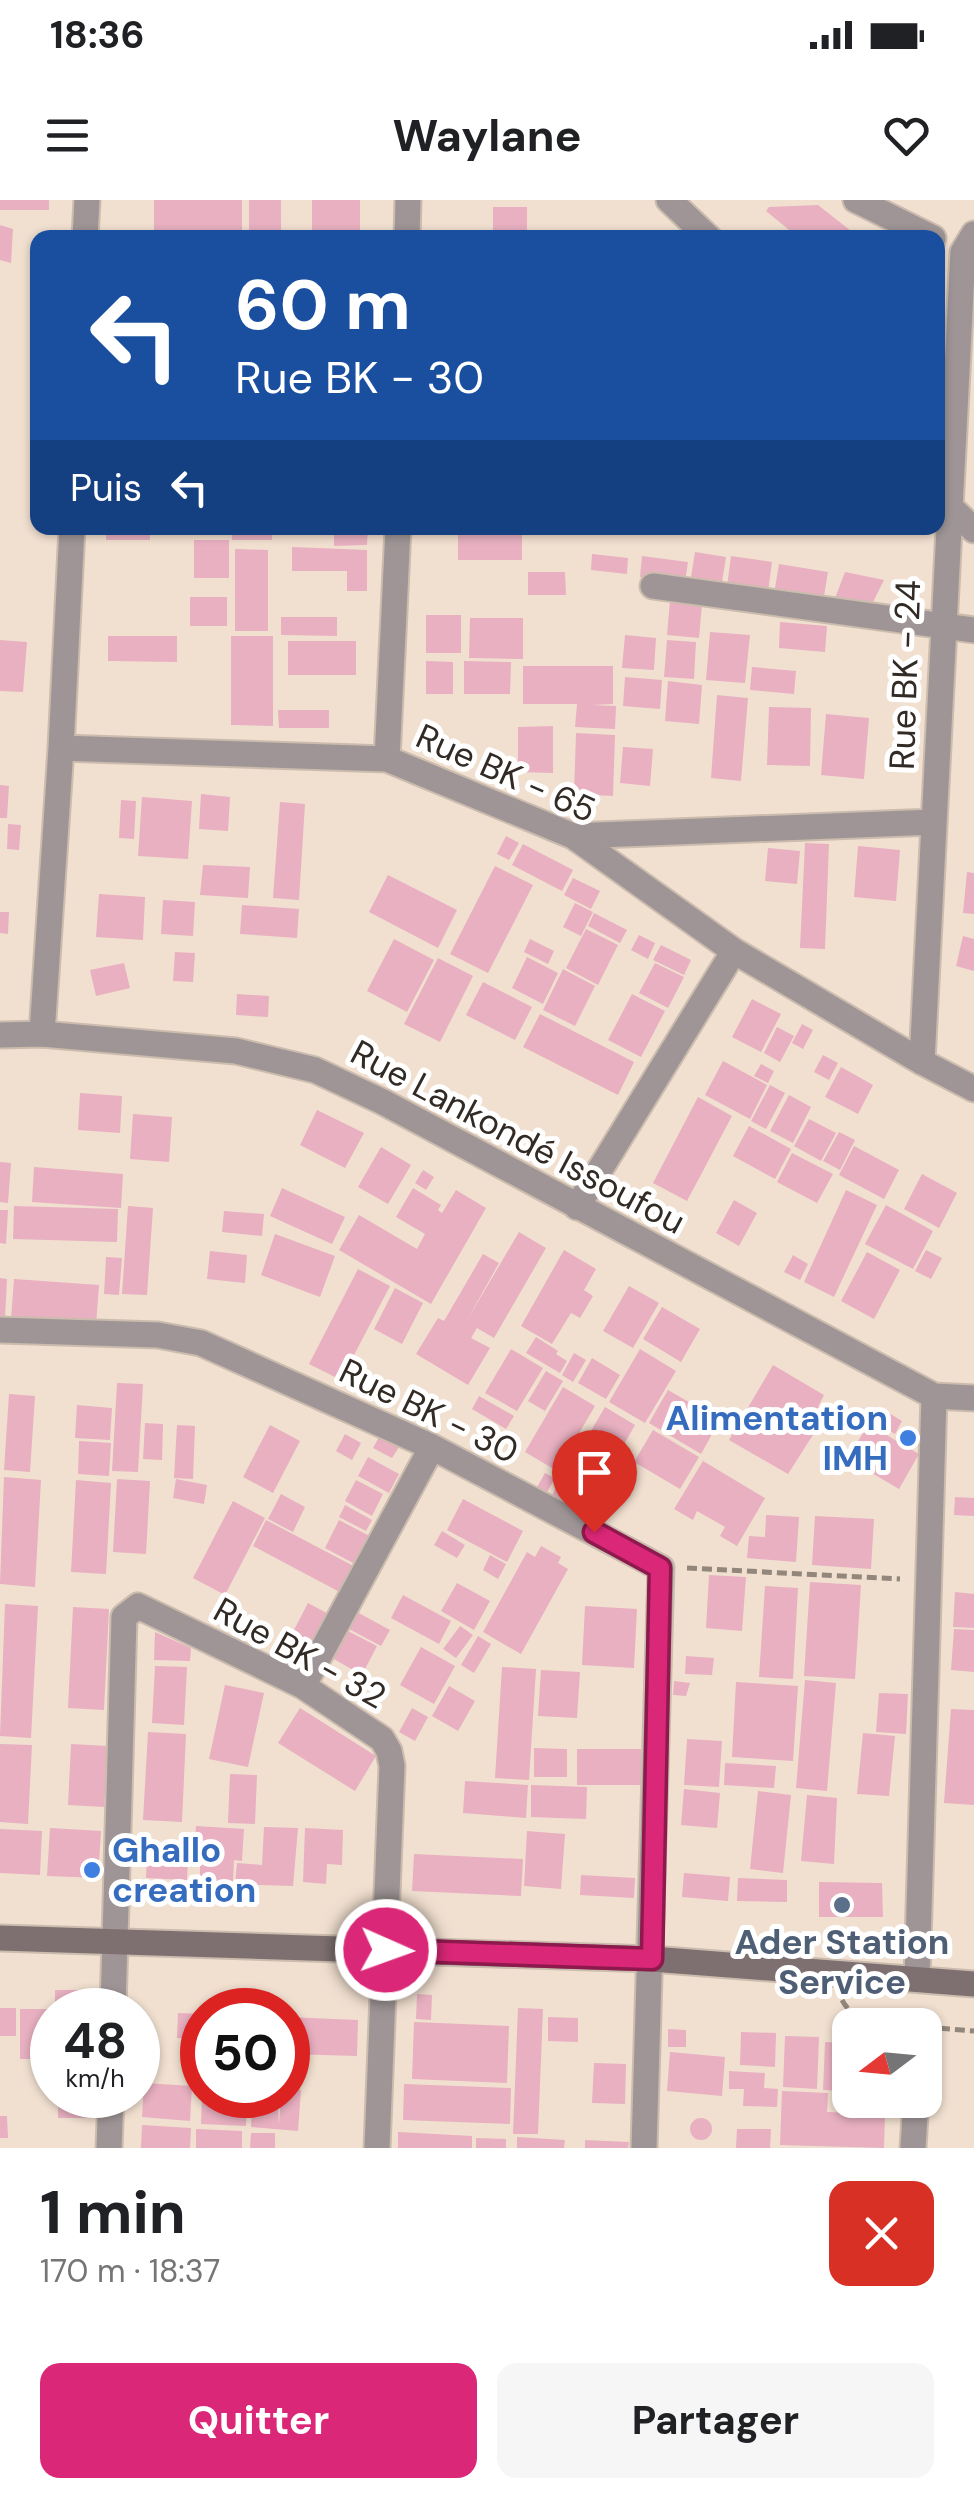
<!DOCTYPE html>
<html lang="fr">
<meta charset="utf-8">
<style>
body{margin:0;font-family:"DM Sans",sans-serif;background:#f6f6f6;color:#202124;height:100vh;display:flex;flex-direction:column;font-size:38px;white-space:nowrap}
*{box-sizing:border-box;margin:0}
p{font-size:32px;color:#757577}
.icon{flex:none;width:55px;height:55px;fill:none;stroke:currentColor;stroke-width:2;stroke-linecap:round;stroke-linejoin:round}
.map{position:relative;height:1948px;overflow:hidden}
.panel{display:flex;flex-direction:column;background:#fff;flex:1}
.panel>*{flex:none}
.hud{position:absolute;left:30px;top:30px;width:915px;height:305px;border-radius:20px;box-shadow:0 2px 8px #0004;background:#1a4fa0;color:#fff;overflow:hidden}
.needle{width:65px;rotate:254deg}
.buttons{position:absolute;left:832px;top:1808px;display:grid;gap:20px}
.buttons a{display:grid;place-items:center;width:110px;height:110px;border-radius:20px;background:#fff;box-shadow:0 2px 8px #0004;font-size:50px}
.speed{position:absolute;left:30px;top:1788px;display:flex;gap:20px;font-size:50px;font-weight:700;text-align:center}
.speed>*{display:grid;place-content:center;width:130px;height:130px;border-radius:50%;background:#fff;box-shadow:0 2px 8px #0004;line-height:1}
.speed small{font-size:25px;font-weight:400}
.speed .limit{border:15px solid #d22;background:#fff;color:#111}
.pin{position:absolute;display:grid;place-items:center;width:85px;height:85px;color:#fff;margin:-102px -42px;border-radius:50% 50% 50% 0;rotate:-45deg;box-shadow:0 0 10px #0007}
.pin .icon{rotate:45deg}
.me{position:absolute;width:110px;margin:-55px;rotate:92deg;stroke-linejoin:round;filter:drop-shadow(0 0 8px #0008)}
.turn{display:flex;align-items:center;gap:35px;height:210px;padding:0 40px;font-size:45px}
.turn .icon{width:130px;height:130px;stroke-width:2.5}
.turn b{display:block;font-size:70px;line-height:85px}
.then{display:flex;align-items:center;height:95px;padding:0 40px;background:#0003;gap:20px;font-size:38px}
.round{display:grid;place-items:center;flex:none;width:105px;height:105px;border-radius:20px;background:#f6f6f6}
.headline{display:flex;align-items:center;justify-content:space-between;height:170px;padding:0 40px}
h1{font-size:60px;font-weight:700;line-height:75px}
.button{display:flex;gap:20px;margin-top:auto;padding:20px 40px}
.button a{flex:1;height:115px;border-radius:20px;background:#db2777;color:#fff;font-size:40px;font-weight:700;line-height:115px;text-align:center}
.button a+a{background:#f6f6f6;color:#202124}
.status{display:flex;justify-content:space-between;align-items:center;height:70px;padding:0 50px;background:#fff;direction:ltr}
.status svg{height:28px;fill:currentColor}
header{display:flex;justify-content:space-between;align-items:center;height:130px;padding:0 40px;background:#fff;font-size:45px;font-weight:700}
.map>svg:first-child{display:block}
.building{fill:#e8b0c1}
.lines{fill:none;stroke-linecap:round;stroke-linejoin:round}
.minor-casing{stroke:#cbbcae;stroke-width:29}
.tertiary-casing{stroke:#cbbcae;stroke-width:29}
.secondary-casing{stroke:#cbbcae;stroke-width:29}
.path{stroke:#93877c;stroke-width:5;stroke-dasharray:10 5;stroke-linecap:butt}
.minor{stroke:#9f9596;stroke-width:25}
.tertiary{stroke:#9f9596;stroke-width:25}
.secondary{stroke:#7e6f71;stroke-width:25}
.route-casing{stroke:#8e194d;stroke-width:25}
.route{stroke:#db2777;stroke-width:18}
.shop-dot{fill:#3f7fe0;stroke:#fff;stroke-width:4}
.service-dot{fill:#5c6f8a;stroke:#fff;stroke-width:4}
.labels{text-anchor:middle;stroke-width:10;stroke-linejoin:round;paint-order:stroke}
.street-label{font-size:35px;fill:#322b25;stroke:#fff}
.shop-label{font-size:35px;font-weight:bold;fill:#366cbe;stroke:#fff;text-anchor:end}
.service-label{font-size:35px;font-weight:bold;fill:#4e5e75;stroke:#fff}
</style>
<div class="status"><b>18:36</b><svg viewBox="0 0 49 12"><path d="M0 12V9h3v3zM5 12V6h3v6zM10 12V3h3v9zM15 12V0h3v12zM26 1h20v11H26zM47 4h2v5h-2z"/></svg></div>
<header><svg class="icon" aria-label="menu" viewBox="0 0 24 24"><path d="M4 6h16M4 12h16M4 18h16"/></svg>Waylane<svg class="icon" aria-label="heart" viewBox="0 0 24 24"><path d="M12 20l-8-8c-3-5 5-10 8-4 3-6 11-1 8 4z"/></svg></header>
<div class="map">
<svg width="974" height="1948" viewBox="0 0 974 1948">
<rect width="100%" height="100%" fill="#f1e0d0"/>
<path class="building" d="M0,0h49v10h-49z
M154,0h88v38h-88z
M249,0h32v37h-32z
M312,0h48v38h-48z
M818,5l42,33h-61l-33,-27 3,-4z
M493,7h34v31h-34z
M0,25l13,4 -2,34 -11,-3z
M106,328h44v12h-44z
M232,328h40v12h-40z
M334,328h34l-1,17 -33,1z
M458,328h64v32h-64z
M194,340h35v38h-35z
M292,347l75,3v41h-20v-20h-55z
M235,349l33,1v81h-33z
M695,352l31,5 -5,31 -31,-5z
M592,354l36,4 -1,16 -36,-4z
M642,356l46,6 -3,20 -45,-5z
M731,356l41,6 -4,30 -41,-5z
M779,364l49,8 -5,30 -49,-8z
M528,372h37l1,23h-38z
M845,372l39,8 -17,34 -35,-8z
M190,397h37v29h-37z
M670,401l32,3 -3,34 -32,-3z
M426,415h35v38h-35z
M281,417h56v19l-56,-1z
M470,418h53v41l-54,-1z
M780,422l47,4 -2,26 -46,-4z
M710,432l40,3 -5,48 -39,-3z
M625,435l31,3 -2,32 -32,-2z
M108,436h69v26l-69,-1z
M231,436h42v90l-42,-1z
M0,440l27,2 -4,50 -23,-1z
M667,440l29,2 -2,37 -30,-2z
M288,441h68v34h-68z
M426,461l27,1v32h-27z
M464,461l47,1 -1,32h-46z
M523,466h90v38l-22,1 25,1 -1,23 -40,-2 2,-23h-54z
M752,467l44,4 -2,23 -44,-4z
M625,477l37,3 -2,29 -37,-3z
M668,481l34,4 -3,39 -34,-3z
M717,495l31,3 -7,83 -30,-3z
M769,507l42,1 -1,58 -43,-1z
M278,510h51v18h-50z
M826,514l43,4 -5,61 -43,-4z
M553,526v47l-35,-1v-45z
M576,533l39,2 -2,61 -39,-2z
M623,547l30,2 -3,37 -30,-3z
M0,585l9,1 -2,32h-7z
M201,594l29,3 -2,34 -29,-2z
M142,597l50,4 -4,58 -50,-3z
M121,600l15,1 -2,38 -15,-1z
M280,602l25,2 -6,96 -26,-2z
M8,624l13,1 -2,25 -12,-1z
M506,636l13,7 -10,17 -12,-6z
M805,643l24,1 -4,105 -25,-1z
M523,644l50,26 -11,21 -50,-26z
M858,646l42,4 -4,51 -42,-4z
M768,648l32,3 -3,33 -32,-3z
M203,665l47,2 -2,31 -48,-3z
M495,666l38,19 -45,88 -38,-19z
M967,672l7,1v41l-11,-1z
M388,675l69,35 -19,38 -69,-36z
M573,678l27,13 -9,18 -27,-14z
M99,694l46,3 -2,43 -47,-3z
M163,700l32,2 -2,34 -32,-2z
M575,703l18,9 -12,24 -18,-9z
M242,705l57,4 -2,29 -57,-4z
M0,712h9l-1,22 -8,-1z
M594,713l33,17 -7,13 -32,-17z
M586,729l32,16 -20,40 -32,-17z
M639,735l16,8 -7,16 -17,-9z
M963,736l11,3v32l-18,-5z
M394,739l40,21 -27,52 -40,-21z
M530,739l24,12 -6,13 -24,-12z
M661,745l30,15 -7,15 -31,-15z
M175,752l20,1 -2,29 -20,-1z
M527,757l31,16 -15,31 -31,-16z
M438,758l35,18 -33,66 -36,-18z
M124,763l6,25 -34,8 -6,-26z
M655,763l29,14 -16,31 -29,-15z
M563,769l32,17 -20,40 -32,-16z
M483,782l49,25 -17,33 -49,-25z
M237,794l32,2 -1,21 -32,-2z
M632,794l33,17 -24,46 -33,-17z
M752,799l29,15 -20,38 -29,-15z
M540,814l94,48 -16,33 -95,-48z
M802,824l11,6 -10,19 -11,-6z
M777,827l17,9 -14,26 -16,-9z
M823,855l15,8 -9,17 -15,-8z
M723,861l44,24 -17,34 -45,-24z
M761,864l13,7 -6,12 -14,-7z
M841,867l32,18 -15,29 -33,-17z
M770,885l15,8 -19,36 -15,-8z
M80,893l42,3 -2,37 -42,-3z
M789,895l22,12 -18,36 -23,-12z
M698,897l34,19 -45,85 -34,-18z
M317,910l47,23 -19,35 -45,-23z
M133,914l39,3 -3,45 -39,-3z
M809,919l27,14 -15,28 -27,-15z
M749,926l42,23 -16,30 -42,-23z
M839,932l16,8 -15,30 -17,-9z
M854,946l45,24 -15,29 -45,-24z
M381,947l30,18 -23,39 -30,-17z
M792,953l41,21 -16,29 -40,-21z
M0,962l11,1 -3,40 -8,-1z
M34,967l89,7 -2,34 -89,-6z
M423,970l11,7 -8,13 -11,-7z
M922,974l35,19 -18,35 -35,-19z
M282,988l63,29 -13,27 -62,-28z
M413,988l28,17 -3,5 4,3 14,-23 30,18 -55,96 -92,-54 20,-35 58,34 8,-15 -29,-17z
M846,990l31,15 -43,92 -30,-15z
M734,1000l23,13 -18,33 -23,-13z
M886,1005l47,26 -20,38 -48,-25z
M14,1006l104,3 -1,33 -104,-3z
M128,1006l25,2 -6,87 -25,-1z
M0,1010h8l-2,34 -6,-1z
M224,1011l40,3 -2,22 -40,-4z
M519,1032l27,16 -52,90 -17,-10 -6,10 19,10 -22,37 -52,-31 22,-36 6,3 39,-67 16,9 -33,59z
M275,1034l60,22 -15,41 -59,-22z
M564,1050l32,19 -12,21 9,6 -13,22 -9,-5 -19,31 -31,-18z
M926,1050l16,8 -11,21 -16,-8z
M210,1051l37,4 -2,28 -38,-4z
M867,1052l33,18 -26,49 -33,-18z
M793,1055l15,9 -8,16 -16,-8z
M106,1057l16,1 -3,37 -15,-1z
M358,1069l32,17 -49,94 -32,-16z
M0,1078l7,1 -2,39h-5z
M14,1079l85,6 -3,40 -85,-6z
M629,1086l30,17 -26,45 -30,-17z
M395,1088l28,15 -21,41 -28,-15z
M662,1107l38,22 -19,33 -38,-23z
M536,1137l22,14 -2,3 11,7 -7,12 -34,-20z
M511,1149l32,19 -26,43 -32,-18z
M640,1149l36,22 -31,52 -36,-21z
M574,1153l12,7 -13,22 -11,-7z
M592,1158l28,17 -14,24 -28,-16z
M773,1165l51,30 -6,12 9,6 -39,61 -59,-34z
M546,1171l17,10 -18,30 -17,-10z
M117,1183l26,1 -5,88 -26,-1z
M563,1187l32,19 -38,65 -32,-19z
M668,1190l52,30 -19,34 -52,-31z
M9,1194l26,2 -5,76 -26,-2z
M479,1196l35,20 -8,13 -34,-20z
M77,1205l35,3 -2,32 -35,-2z
M605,1207l30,18 -26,46 -31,-18z
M884,1210l18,11 -7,13 -19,-11z
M145,1223l18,1 -1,36 -19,-1z
M868,1224l51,30 -20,35 -51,-30z
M177,1225l18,1 -2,53 -19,-1z
M270,1225l30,16 -27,52 -30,-16z
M653,1230l46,27 -19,32 -46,-27z
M345,1234l16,9 -9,17 -16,-9z
M379,1237l20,10 -7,11 -19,-10z
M79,1241l32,2 -2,33 -31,-2z
M368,1257l31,17 -10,19 -31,-17z
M703,1261l62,37 -28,48 -17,-10 5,-9 -28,-16 -4,9 -19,-11z
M571,1262l21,12 -20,33 -20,-12z
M545,1273l10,5 -9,16 -10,-5z
M4,1277l37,3 -6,107 -35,-3z
M117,1279l33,2 -4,73 -33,-2z
M176,1279l31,6 -3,19 -31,-6z
M76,1280l35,3 -5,91 -35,-2z
M356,1280l27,14 -11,22 -27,-15z
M281,1294l24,13 -12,25 -25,-13z
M955,1297l19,1v18l-20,-1z
M463,1299l60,32 -16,31 -60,-32z
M233,1301l32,17 -40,77 -32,-17z
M345,1305l27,15 -6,11 -27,-14z
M766,1315l33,2 -3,45 -49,-4 2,-22 16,1z
M815,1316l59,3 -3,50 -59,-4z
M266,1320l97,51 -14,26 -96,-51z
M339,1320l42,22 -15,28 -41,-22z
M442,1331l23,14 -8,13 -23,-13z
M541,1346l20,11 -3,6 10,6 -47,85 -38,-22 44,-80 8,5z
M490,1355l16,9 -8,15 -15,-9z
M709,1375l37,2 -4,54 -36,-3z
M810,1382l51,3 -6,94 -51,-3z
M457,1383l33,18 -16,29 -33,-19z
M765,1386l33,2 -5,91 -34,-2z
M955,1392l19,2v34l-21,-1z
M403,1395l48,26 -12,23 -48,-26z
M308,1403l28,15 -27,50 -27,-15z
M5,1404l33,2 -7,132 -31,-2z
M585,1406l52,3 -3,59 -52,-3z
M73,1407l36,2 -5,101 -36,-2z
M357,1412l33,18 -9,16 -32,-17z
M460,1426l13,9 -17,23 -13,-9z
M954,1429l20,1v42l-23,-2z
M346,1430l31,16 -15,29 -30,-17z
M155,1432l36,16 -1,13 -36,-1z
M478,1436l13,8 -17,29 -13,-8z
M421,1447l34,19 -21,38 -34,-19z
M686,1456l28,2 -2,17 -27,-1z
M155,1466l32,1 -3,58 -32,-2z
M502,1467l34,2 -7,111 -34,-2z
M541,1470l39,2 -3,46 -39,-2z
M805,1480l31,3 -9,108 -31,-3z
M674,1481l16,2 -4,13 -13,-1z
M736,1482l62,4 -5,75 -61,-4z
M225,1485l39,8 -16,74 -39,-8z
M449,1486l26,15 -17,30 -26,-15z
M879,1493l29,1 -2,40 -30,-2z
M300,1508l76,48 -21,35 -77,-48z
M412,1508l16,9 -13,24 -16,-9z
M951,1509l23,1v95l-30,-2z
M148,1532l38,2 -4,88 -39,-2z
M863,1533l32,3 -6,60 -32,-2z
M687,1539l35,2 -3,46 -35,-2z
M0,1544l32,1 -4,79 -28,-2z
M71,1544l37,2 -4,61 -36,-2z
M534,1548l33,1v28h-33z
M577,1549h64l1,36h-65z
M725,1563l51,3 -2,22 -50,-3z
M230,1574l27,1 -2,49 -27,-1z
M465,1581l63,4 -2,33 -63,-5z
M531,1585l56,2 -1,32 -55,-2z
M684,1589l36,4 -3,35 -36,-3z
M758,1591l33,4 -8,78 -33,-4z
M807,1595l30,3 -3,66 -33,-3z
M196,1626l48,3 -2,32 -8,-1 -1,22 -33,-2v-21l-6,-1z
M264,1627l34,1 -5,58 -58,-2 2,-21 25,2z
M50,1628l51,3 -3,47 -51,-2z
M305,1628l38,2 -1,35 -15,-1 -1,20 -23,-2z
M0,1629l42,2 -2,44 -40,-2z
M527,1631l38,3 -4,55 -37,-3z
M414,1654l109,5 -2,37 -109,-5z
M147,1657l41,3 -1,20 -41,-2z
M684,1673l46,4 -2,24 -46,-4z
M581,1675l54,3 -1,20 -54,-3z
M738,1678l49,2v22l-50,-1z
M819,1682l63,1 1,34h-64z
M55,1790h42l-1,20h-41z
M417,1794l15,1 -1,25 -15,-1z
M0,1808h16v28h-16z
M518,1808l25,1 -5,125h-25z
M20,1809h32v50h-32z
M178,1813l24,1v25l-25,-1z
M288,1817l70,3 -1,36 -69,-2z
M548,1817l30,1v24l-30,-1z
M414,1822l95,4 -2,57 -95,-4z
M668,1829l18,1v17h-18z
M741,1832l35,1 -1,34 -35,-2z
M785,1836l34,1 -2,52 -34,-2z
M825,1842l22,1 -1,48 -23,-1z
M670,1852l55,5 -3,39 -55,-5z
M594,1863l32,1 -1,40 -33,-1z
M729,1871l36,2 -1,15 14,1 -1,18 -34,-1 1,-17h-15z
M144,1883l48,3 -2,35 -48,-4z
M404,1884l107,4 -1,36 -107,-4z
M288,1888l13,2 -3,41 -47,-4 1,-21 26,1 1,17 2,-29h7z
M782,1891l46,2 -1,19 58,2 -1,34 -104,-3z
M58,1895h36v23h-36z
M202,1895h45l-1,31 -45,-2z
M0,1916h7l1,22h-8z
M690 1929a11 11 0 1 1 22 0a11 11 0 1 1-22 0Z
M142,1925l49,3 -1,20h-49z
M196,1929l46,2v17h-46z
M737,1929h34l-1,19h-34z
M398,1932l74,4v12h-74z
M251,1933h24v15h-25z
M517,1937l48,3 -1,8h-47z
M476,1938l30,1v9h-30z
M585,1940l44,2 -1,6h-43z"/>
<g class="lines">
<g class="minor-casing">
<path id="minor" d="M669,0l40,38
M856,0l77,38
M85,38l2,-38
M407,38l1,-38
M942,299l32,31
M653,386l321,44
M61,548l326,11 186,77 161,115 188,111 52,27
M387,559l11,-231
M573,636l361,-14
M42,834l19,-286 11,-220
M922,862l41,-810 11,-18
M577,1007l157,-256
M0,1130l158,5 43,8 231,104 229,121 -17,580
M303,1486l129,-239
M917,1779l17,-583
M113,1810l11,-393 14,-11 165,80 79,53 7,12 3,15 -15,382
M109,1948l2,-53
M913,1948l3,-48"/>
</g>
<g class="tertiary-casing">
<path id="tertiary" d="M0,835l42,-1 194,17 79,19 68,32 551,294 40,2"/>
</g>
<g class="secondary-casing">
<path id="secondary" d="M0,1738l652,21 322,25"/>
</g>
<path class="path" d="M687,1368l213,11
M842,1800c15,27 40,22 68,25
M925,1827l49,4"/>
<use href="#minor" class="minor"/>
<use href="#tertiary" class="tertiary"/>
<use href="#secondary" class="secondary"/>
</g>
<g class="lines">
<g class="route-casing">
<path id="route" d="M386,1750l266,9 8,-391 -66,-36"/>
</g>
<use href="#route" class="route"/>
</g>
<g class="shop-dot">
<circle cx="908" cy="1238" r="10"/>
<circle cx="92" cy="1670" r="10"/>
</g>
<circle class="service-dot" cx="842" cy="1705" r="10"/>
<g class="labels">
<g class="street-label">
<text transform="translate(905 475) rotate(-88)" y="12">Rue BK - 24</text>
<text transform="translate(506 573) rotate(24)" y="12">Rue BK - 65</text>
<text transform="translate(518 937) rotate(28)" y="12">Rue Lankondé Issoufou</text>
<text transform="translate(429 1211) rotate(26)" y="12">Rue BK - 30</text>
<text transform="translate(300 1453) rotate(29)" y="12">Rue BK - 32</text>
</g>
<g class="shop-label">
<text x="888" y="1230">Alimentation<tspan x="888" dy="40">IMH</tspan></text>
<text x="112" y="1662" text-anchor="start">Ghallo<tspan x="112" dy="40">creation</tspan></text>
</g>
<g class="service-label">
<text x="842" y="1754">Ader Station<tspan x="842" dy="40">Service</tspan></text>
</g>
</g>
</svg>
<div class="buttons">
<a><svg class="needle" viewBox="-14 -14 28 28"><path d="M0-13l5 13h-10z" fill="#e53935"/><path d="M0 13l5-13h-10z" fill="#757577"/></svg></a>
</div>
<div class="speed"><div>48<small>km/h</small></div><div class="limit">50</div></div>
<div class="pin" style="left:594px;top:1332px;background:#d93025"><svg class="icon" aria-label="arrive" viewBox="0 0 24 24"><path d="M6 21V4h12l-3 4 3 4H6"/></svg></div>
<svg class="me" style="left:386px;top:1750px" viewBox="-20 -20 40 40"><circle r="17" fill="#db2777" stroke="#fff" stroke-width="3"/><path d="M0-11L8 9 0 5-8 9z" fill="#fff"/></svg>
<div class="hud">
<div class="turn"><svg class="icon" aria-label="left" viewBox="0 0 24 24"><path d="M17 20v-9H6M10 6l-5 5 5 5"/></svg><div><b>60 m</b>Rue BK - 30</div></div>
<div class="then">Puis<svg class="icon" aria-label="left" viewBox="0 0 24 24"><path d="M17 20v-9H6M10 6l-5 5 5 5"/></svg></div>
</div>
</div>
<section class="panel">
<div class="headline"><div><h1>1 min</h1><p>170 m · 18:37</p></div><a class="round" style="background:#d93025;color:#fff"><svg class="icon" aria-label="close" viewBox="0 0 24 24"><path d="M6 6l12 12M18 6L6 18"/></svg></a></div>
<div class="button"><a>Quitter</a><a>Partager</a></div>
</section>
